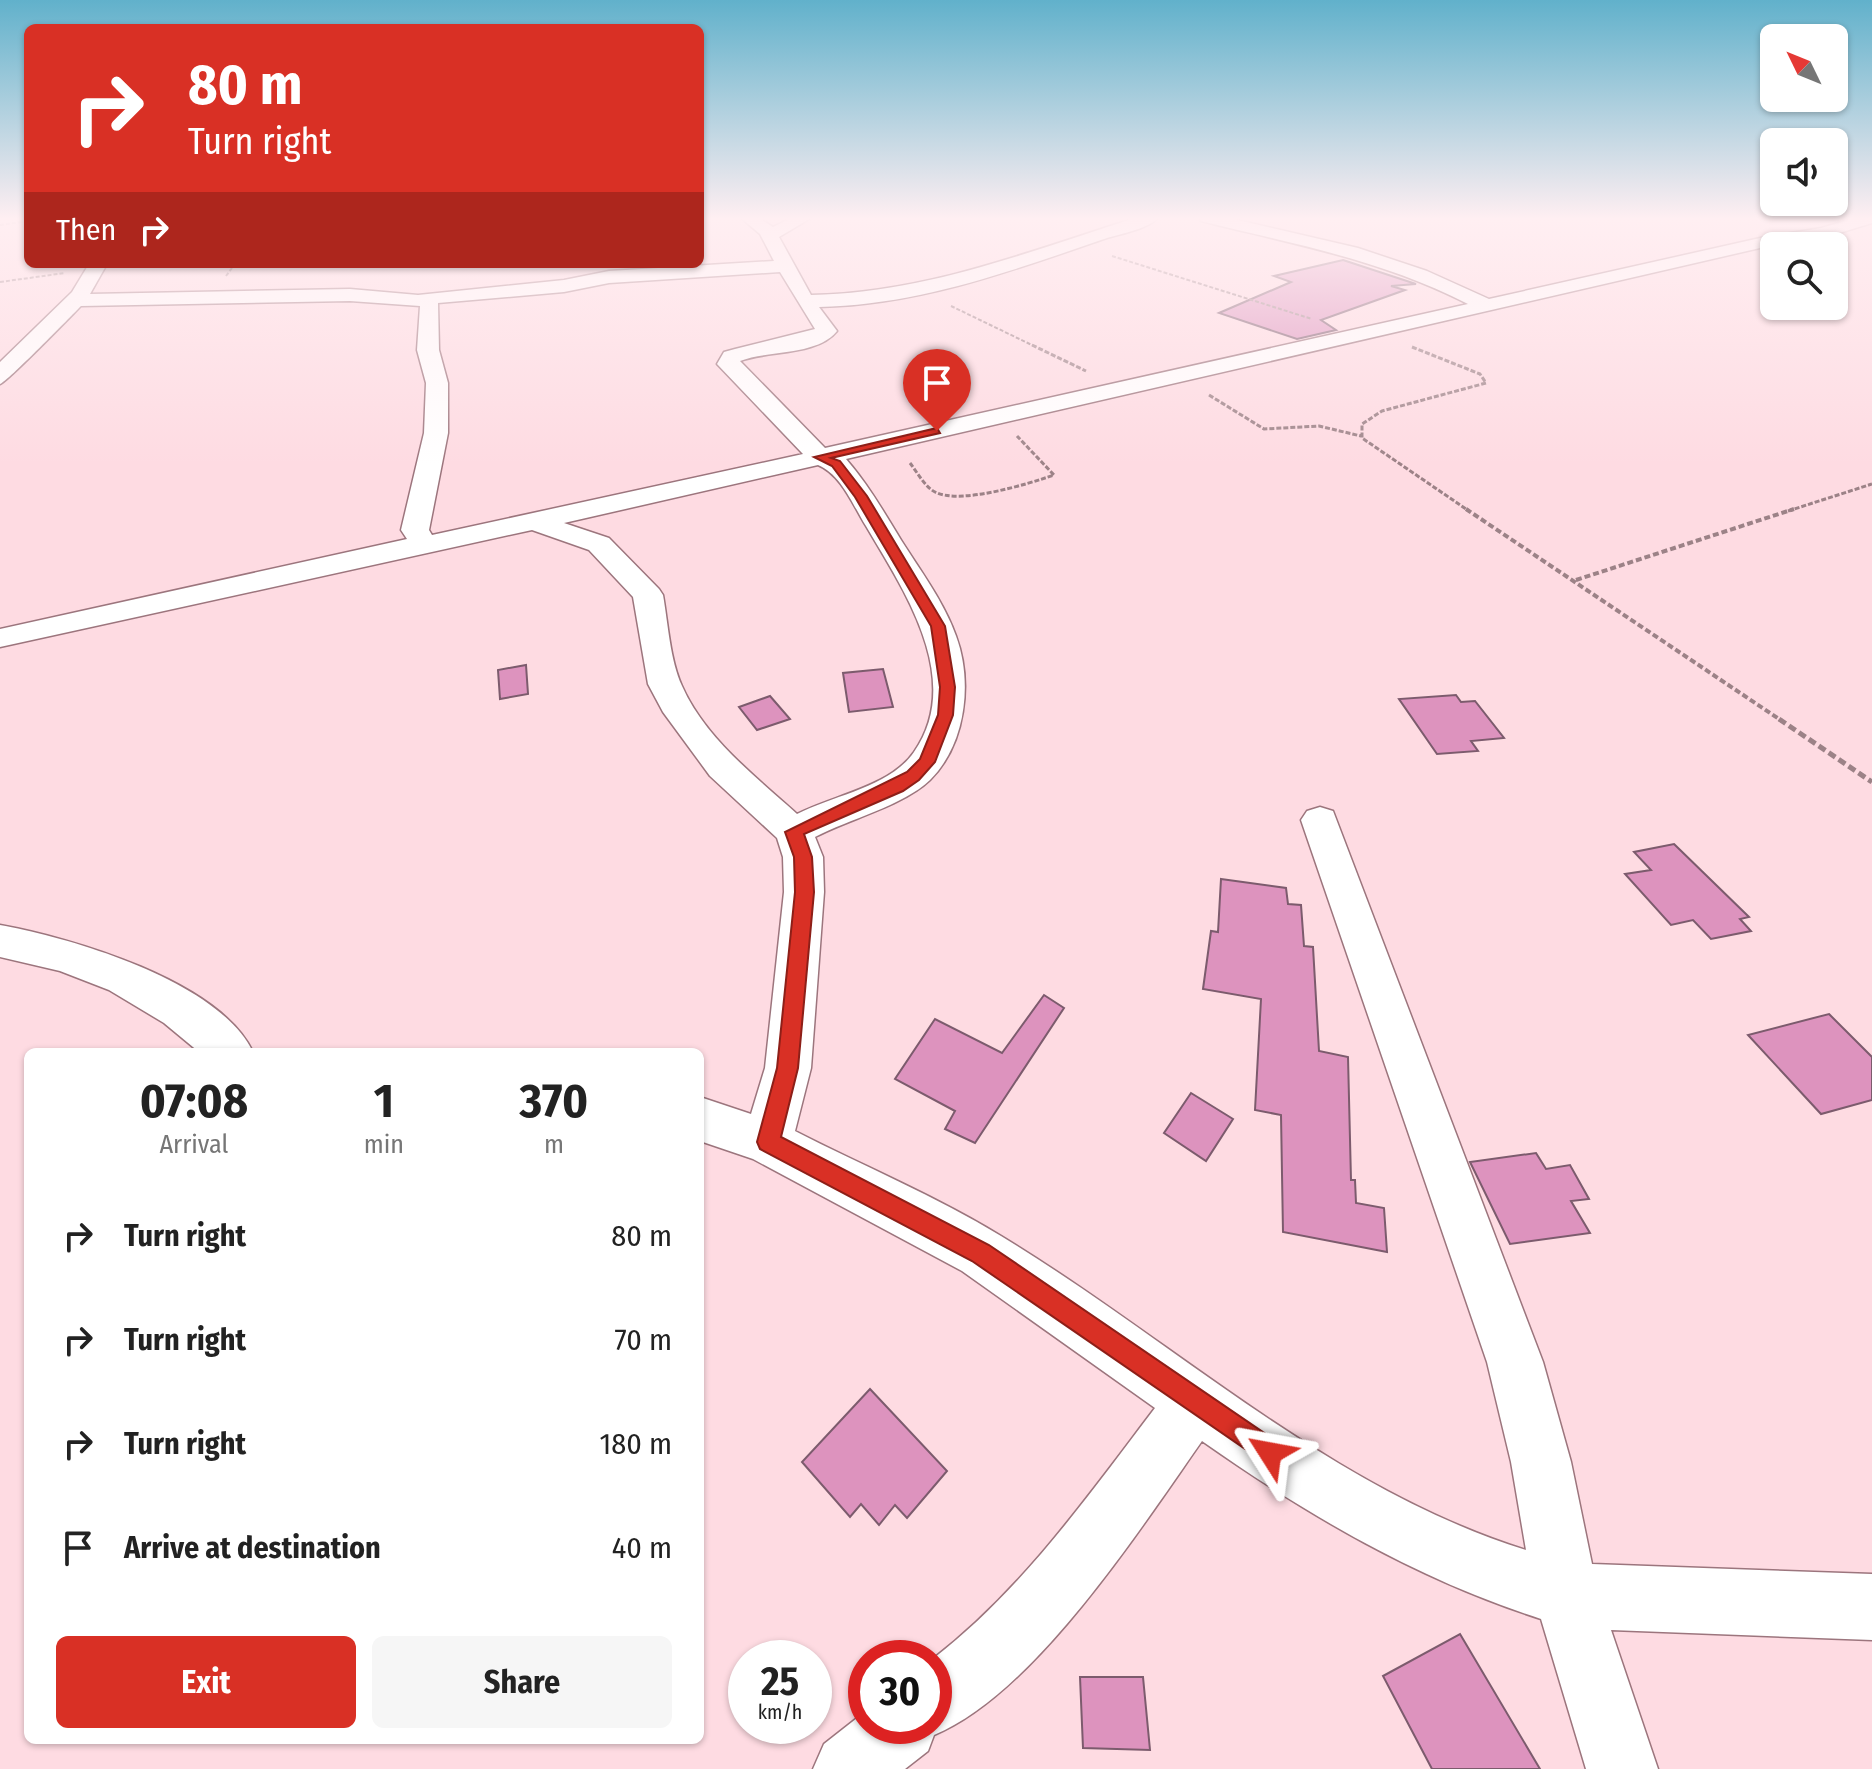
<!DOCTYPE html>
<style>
body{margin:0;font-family:"Fira Sans Condensed",sans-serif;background:#f6f6f6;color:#222;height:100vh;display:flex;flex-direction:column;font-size:30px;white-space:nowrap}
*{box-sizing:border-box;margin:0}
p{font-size:26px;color:#767676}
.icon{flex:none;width:44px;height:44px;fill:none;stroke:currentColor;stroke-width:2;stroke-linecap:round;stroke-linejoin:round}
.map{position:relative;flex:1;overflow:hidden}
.sheet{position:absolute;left:24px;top:1048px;width:680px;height:696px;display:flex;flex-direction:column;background:#fff;border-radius:12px;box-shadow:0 2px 6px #0004}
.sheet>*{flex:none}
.top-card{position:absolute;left:24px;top:24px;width:680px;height:244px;border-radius:12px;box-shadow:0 2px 6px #0004;background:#d93025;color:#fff;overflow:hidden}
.needle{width:52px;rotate:313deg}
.controls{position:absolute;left:1760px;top:24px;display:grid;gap:16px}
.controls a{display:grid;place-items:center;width:88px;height:88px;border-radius:12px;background:#fff;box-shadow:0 2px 6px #0004;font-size:40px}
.speed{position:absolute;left:728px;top:1640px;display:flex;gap:16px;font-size:40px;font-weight:700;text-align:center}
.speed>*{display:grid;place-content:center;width:104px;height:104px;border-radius:50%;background:#fff;box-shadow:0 2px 6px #0004;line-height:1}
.speed small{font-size:20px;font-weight:400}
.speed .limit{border:12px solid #d22;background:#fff;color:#111}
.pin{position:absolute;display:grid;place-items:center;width:68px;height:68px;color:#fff;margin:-82px -34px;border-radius:50% 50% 50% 0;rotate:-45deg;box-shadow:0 0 8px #0007}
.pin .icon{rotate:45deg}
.me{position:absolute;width:88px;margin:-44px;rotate:304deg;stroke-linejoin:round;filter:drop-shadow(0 0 6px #0008)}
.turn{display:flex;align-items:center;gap:28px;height:168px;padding:0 32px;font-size:36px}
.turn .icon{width:104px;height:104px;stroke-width:2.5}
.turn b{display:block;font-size:56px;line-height:68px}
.then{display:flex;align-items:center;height:76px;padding:0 32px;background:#0003;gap:16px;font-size:30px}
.eta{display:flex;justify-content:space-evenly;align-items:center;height:136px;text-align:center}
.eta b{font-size:48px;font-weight:700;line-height:56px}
.primary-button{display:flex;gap:16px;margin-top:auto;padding:16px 32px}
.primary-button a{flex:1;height:92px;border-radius:12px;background:#d93025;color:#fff;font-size:32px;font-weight:700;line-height:92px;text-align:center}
.primary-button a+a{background:#f6f6f6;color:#222}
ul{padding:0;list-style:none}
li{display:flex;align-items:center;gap:24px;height:104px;padding:0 32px}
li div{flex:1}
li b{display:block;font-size:30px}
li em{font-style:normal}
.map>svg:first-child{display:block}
.building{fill:#dd93be;stroke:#7c5b6d;stroke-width:2}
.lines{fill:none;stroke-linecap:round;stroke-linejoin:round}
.minor-casing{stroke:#9c757d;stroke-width:3}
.path-far3{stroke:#9c8287;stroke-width:2;stroke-dasharray:4 2;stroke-linecap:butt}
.path-far2{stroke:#9c8287;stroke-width:3;stroke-dasharray:5 2;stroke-linecap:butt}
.path-far1{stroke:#9c8287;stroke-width:4;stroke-dasharray:6 3;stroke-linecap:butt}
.path{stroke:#9c8287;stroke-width:5;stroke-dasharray:8 4;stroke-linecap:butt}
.minor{fill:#fff;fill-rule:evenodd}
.route{fill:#d93025;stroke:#8d1f18;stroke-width:2}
</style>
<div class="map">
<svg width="1872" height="1769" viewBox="0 0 1872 1769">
<rect width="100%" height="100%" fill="#fedbe2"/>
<path class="building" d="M1343,260l73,24 -25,2 14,4 -84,30 15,10 -39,9 -78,-26 72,-31 -17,-6z
M526,665l2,29 -28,5 -2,-29z
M883,669l10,38 -44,5 -6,-39z
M1456,695l5,7 14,-1 29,37 -33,3 7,10 -41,3 -38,-55z
M770,696l20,23 -33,11 -18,-23z
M1674,844l75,73 -9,2 11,12 -40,8 -18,-19 -22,5 -46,-51 26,-4 -17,-18z
M1221,879l65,9 2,16 13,1 3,41 9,1 6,104 29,6 3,123h4l1,23 28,5 3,44 -104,-20 -2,-117 -26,-5 6,-111 -58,-10 8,-58 7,1z
M1044,995l20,13 -89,135 -30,-14 10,-18 -60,-32 40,-60 67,34z
M1829,1014l43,43v43l-51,14 -73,-79z
M1191,1093l42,26 -27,42 -42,-28z
M1536,1153l10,16 24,-4 19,34 -18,2 19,32 -80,11 -40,-82z
M870,1389l77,82 -40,47 -12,-13 -16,20 -18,-21 -11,13 -48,-55z
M1460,1634l80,135h-108l-49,-93z
M1080,1677h63l7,73 -67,-2z"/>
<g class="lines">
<g class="minor-casing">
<path id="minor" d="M741,218h18l14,9 18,-9h20l-32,19 32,58c114,-2 217,-43 324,-77h23c-12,12 -40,16 -57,22 -92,32 -184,65 -282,67l18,24c-20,25 -68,19 -97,30l85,87 643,-144c-85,-44 -175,-60 -267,-83l-2,-3h30l129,30 69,23 62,28 271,-61 61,-10 35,-10h16v5l-49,15 -63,10 -914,211c21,24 38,53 55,81 19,30 43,62 55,96 17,46 10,108 -26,144 -27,26 -81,39 -115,57l8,20 1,35 -13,176 -16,63c68,35 141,65 206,105 173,105 329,253 525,314l-15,-88 -24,-100 -186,-542 6,-9 13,-4 13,4 210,551 28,100 21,102 280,10v66l-261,-10 47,139h-72l-45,-150c-124,-40 -232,-103 -339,-178 -62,88 -168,253 -268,294l-6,16 -23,18h-92l11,-25 42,-33v15h68v-68c88,-68 154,-162 221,-250l-193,-137 -209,-112 -53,-18v-44l51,17 14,-46 19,-176 -1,-35 -6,-19 -67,-62 -47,-64 -15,-28 -15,-87 -44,-47 -57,-20 -532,117v-18l407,-90 -6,-9 23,-97 2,-50 -9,-33 3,-44 -70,-5 -269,5c-10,10 -74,76 -81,78v-22l72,-70 17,-28h18l-17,30 260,-5 68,6 146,-15 45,-9 165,-10 -14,-27zM780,272l35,57 -80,20 -11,3 -7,12 86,90 -371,81 -3,-5 19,-97v-50l-9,-33 -1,-47 126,-11 45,-9zM818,465c23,9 36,42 48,61 37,63 99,153 48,226 -24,35 -80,43 -117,62 -41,-37 -92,-76 -115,-128 -12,-26 -14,-63 -19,-91l-4,-6 -50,-51 -45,-15z
M0,925c72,13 219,56 253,127h-54l-35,-29 -55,-33 -49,-19 -60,-14z"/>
</g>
<path class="path-far3" d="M0,225l28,-4
M1112,256l200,63
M226,276l9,-12
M0,282l65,-9
M951,306l85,41"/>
<path class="path-far2" d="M1032,345l54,26
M1412,347l68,27 6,9 -104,28 -20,13v14l107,73
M1209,395l55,34 55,-3 42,10
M910,463c7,9 15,24 25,29 25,13 93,-8 119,-17l-37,-39
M1788,511l84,-27"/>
<path class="path-far1" d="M1466,509l316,212
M1576,580l218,-71"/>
<path class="path" d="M1779,719l93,63"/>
<use href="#minor" class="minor"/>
</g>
<linearGradient id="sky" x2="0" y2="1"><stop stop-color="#61b1cb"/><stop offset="0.47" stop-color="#ffeff2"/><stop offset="1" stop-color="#ffeff2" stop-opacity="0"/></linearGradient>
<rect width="1872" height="465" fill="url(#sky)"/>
<path class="route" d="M937,428l3,5 -109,25 9,3 27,35 78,130 10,61 -2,28 -18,47 -16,18 -16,11 -99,43 8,23 2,35 -16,176 -17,69 208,108 290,198 4,10 -4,9 -9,4 -298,-205 -212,-112 -3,-7 20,-74 18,-176 -1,-35 -9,-25 122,-60 13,-13 18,-44 2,-28 -9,-61 -76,-129 -23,-31 -18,-9z"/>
</svg>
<div class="controls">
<a><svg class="needle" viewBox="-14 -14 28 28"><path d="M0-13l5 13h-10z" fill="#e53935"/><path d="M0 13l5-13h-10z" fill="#767676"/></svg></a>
<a><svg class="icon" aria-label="sound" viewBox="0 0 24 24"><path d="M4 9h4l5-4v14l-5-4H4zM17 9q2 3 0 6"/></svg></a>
<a><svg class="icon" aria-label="search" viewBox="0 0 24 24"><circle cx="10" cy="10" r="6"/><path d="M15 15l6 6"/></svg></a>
</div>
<div class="speed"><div>25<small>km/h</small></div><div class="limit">30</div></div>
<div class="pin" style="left:937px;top:431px;background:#d93025"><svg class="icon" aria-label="arrive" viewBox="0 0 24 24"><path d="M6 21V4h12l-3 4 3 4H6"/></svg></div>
<svg class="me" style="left:1270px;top:1453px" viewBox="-20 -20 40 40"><path d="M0-17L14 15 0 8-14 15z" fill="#d93025" stroke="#fff" stroke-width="4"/></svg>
<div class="top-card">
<div class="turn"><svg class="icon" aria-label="right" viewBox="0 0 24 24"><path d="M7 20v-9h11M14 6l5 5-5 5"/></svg><div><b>80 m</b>Turn right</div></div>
<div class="then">Then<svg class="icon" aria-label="right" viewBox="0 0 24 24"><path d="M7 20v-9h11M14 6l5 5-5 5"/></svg></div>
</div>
<section class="sheet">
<div class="eta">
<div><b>07:08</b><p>Arrival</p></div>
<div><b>1</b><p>min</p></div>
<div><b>370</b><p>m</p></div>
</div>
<ul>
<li><svg class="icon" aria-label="right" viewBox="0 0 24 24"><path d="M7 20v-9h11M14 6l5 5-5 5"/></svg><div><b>Turn right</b></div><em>80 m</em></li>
<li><svg class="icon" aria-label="right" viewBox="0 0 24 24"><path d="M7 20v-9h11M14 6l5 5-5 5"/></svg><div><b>Turn right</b></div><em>70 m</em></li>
<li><svg class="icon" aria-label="right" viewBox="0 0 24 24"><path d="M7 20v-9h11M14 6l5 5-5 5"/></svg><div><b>Turn right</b></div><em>180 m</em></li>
<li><svg class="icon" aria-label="arrive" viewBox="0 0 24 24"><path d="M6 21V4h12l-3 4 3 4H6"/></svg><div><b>Arrive at destination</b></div><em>40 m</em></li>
</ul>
<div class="primary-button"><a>Exit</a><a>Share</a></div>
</section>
</div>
